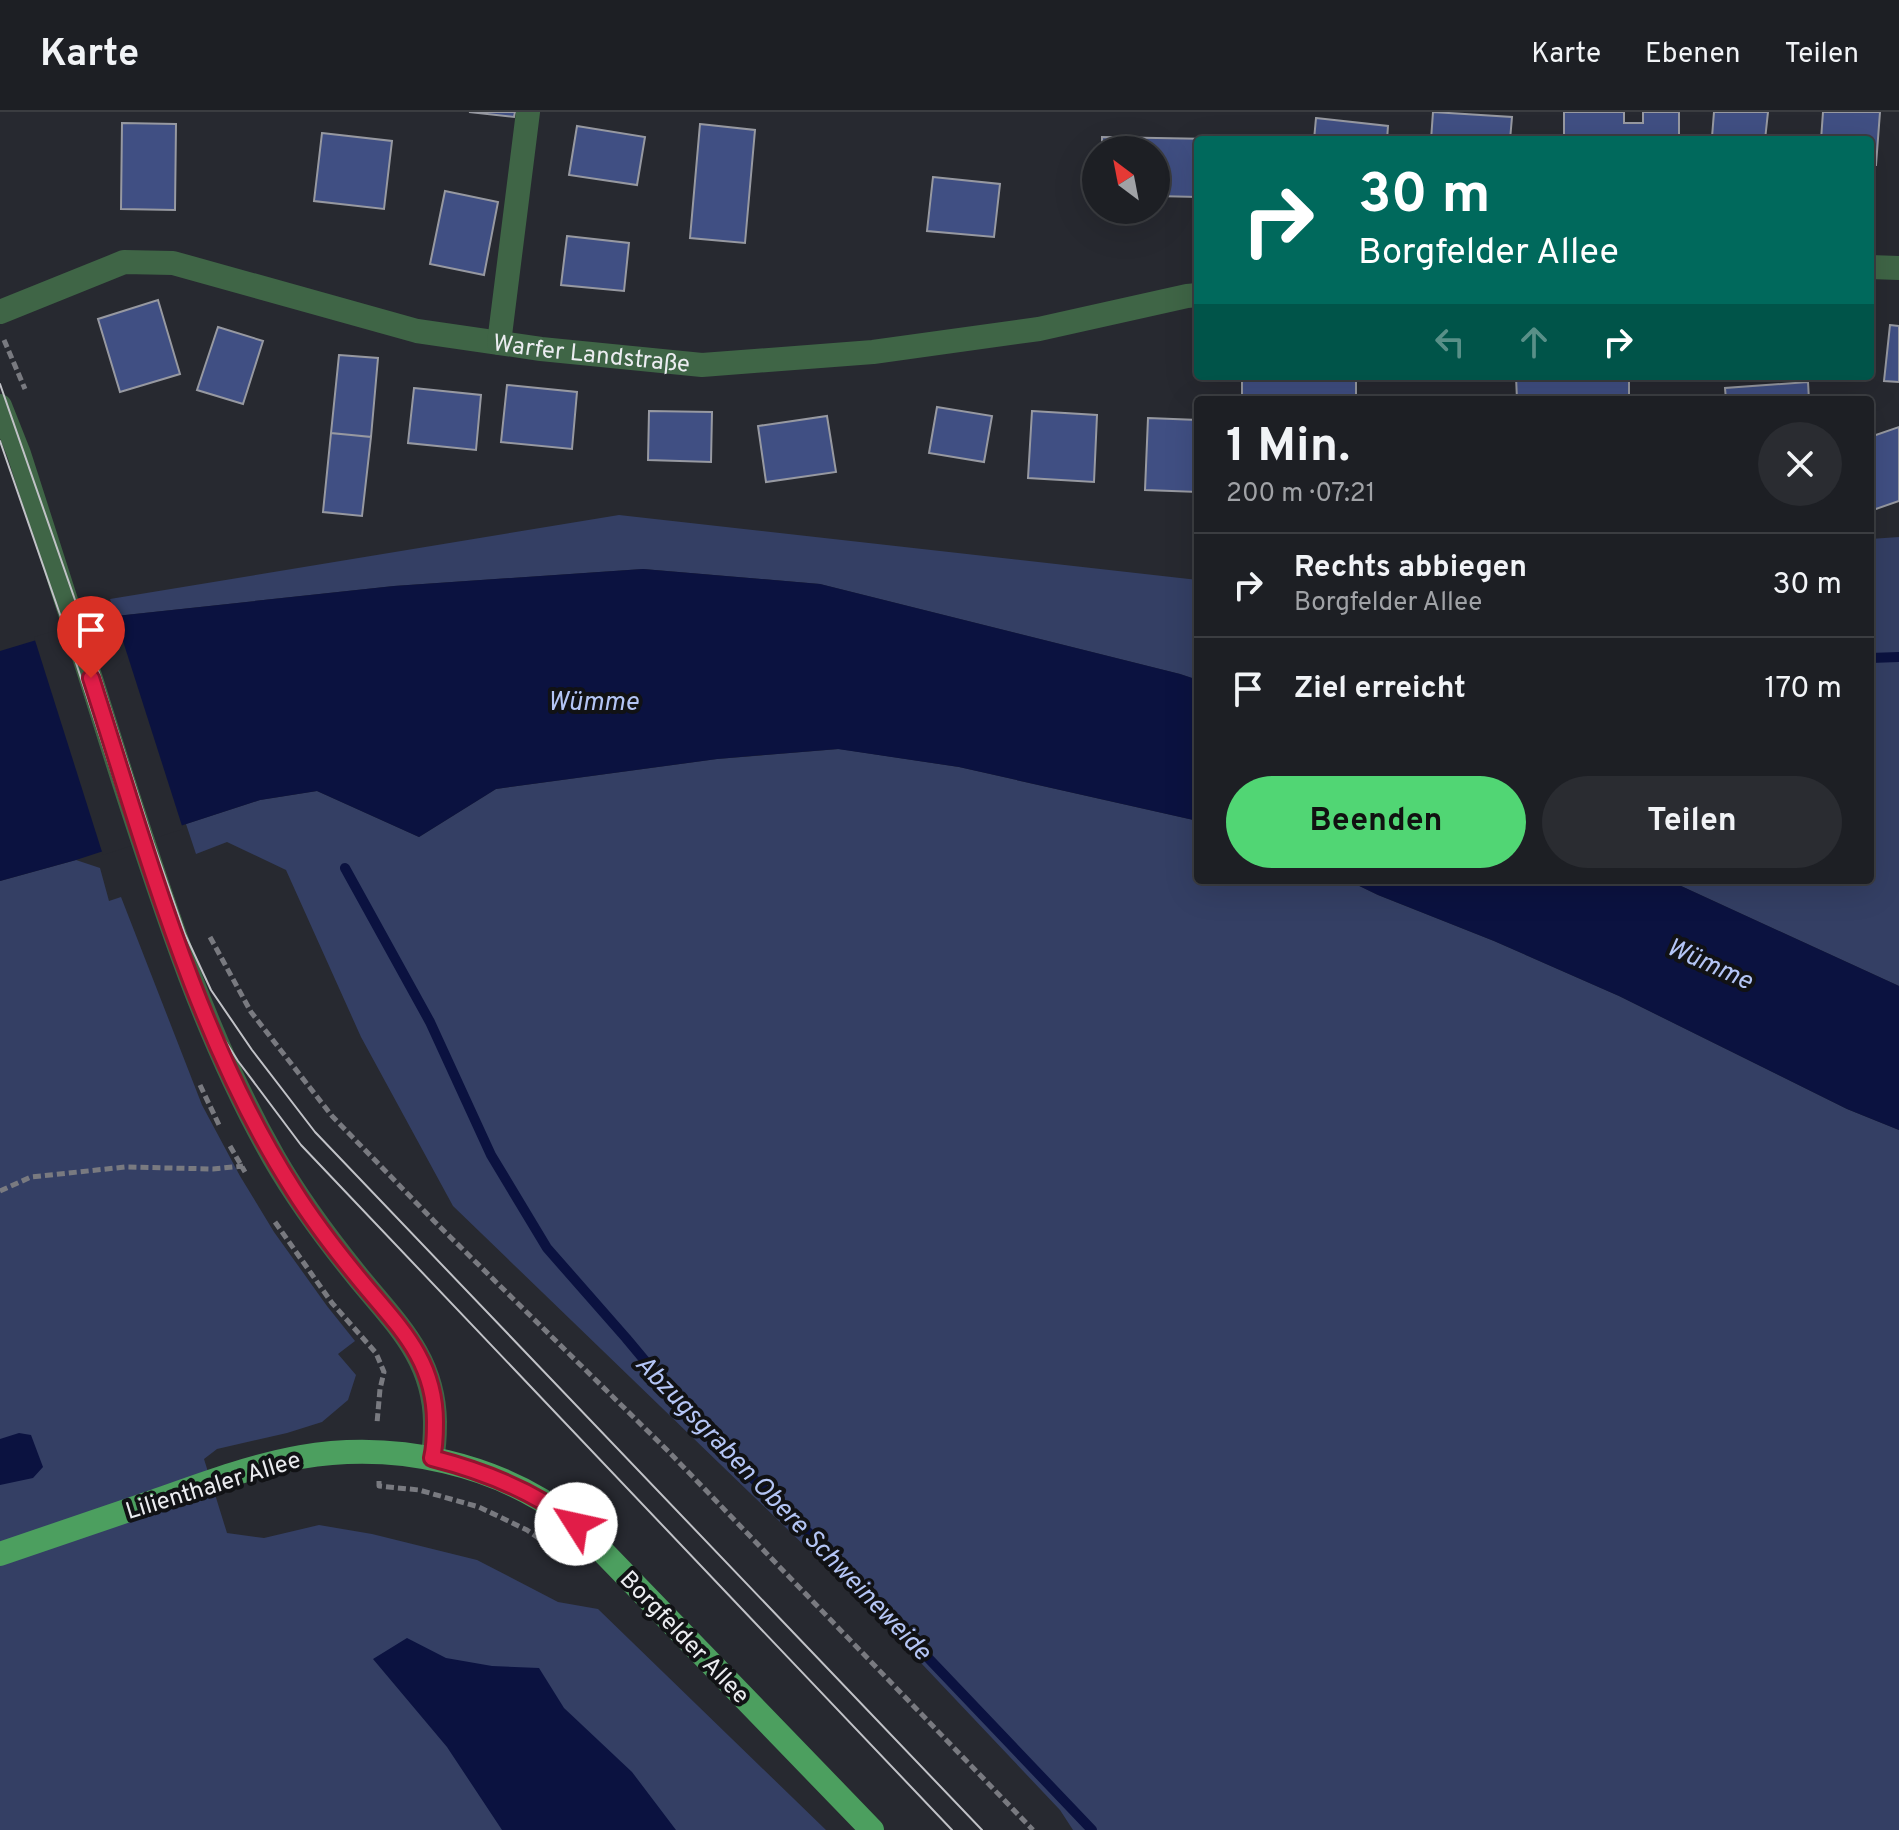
<!DOCTYPE html>
<html lang="de">
<meta charset="utf-8">
<style>
body{margin:0;font-family:Overpass,sans-serif;background:#2a2c31;color:#f1f3f6;height:100vh;display:flex;flex-direction:column;font-size:30px;white-space:nowrap}
*{box-sizing:border-box;margin:0}
p{font-size:26px;color:#a0a2a6}
.icon{flex:none;width:44px;height:44px;fill:none;stroke:currentColor;stroke-width:2;stroke-linecap:round;stroke-linejoin:round}
.map{position:relative;flex:1;overflow:hidden}
.side{position:absolute;left:1194px;top:284px;width:680px;height:488px;display:flex;flex-direction:column;background:#1d1f24;border-radius:8px;box-shadow:0 8px 32px #0002,0 0 0 2px #3b3d41}
.side>*{flex:none}
.hud{position:absolute;left:1194px;top:24px;width:680px;height:244px;border-radius:8px;box-shadow:0 8px 32px #0002,0 0 0 2px #3b3d41;background:#00695c;color:#fff;overflow:hidden}
.needle{width:52px;rotate:328deg}
.buttons{position:absolute;left:1082px;top:24px;display:grid;gap:16px}
.buttons a{display:grid;place-items:center;width:88px;height:88px;border-radius:50%;background:#1d1f24;box-shadow:0 8px 32px #0002,0 0 0 2px #3b3d41;font-size:40px}
.pin{position:absolute;display:grid;place-items:center;width:68px;height:68px;color:#fff;margin:-82px -34px;border-radius:50% 50% 50% 0;rotate:-45deg;box-shadow:0 0 8px #0007}
.pin .icon{rotate:45deg}
.me{position:absolute;width:88px;margin:-44px;rotate:305deg;stroke-linejoin:round;filter:drop-shadow(0 0 6px #0008)}
.turn{display:flex;align-items:center;gap:28px;height:168px;padding:0 32px;font-size:36px}
.turn .icon{width:104px;height:104px;stroke-width:2.5}
.turn b{display:block;font-size:56px;line-height:68px}
.lanes{display:flex;align-items:center;height:76px;padding:0 32px;background:#0003;justify-content:center;gap:40px;direction:ltr}
.lanes .off{opacity:.35}
.round{display:grid;place-items:center;flex:none;width:84px;height:84px;border-radius:42px;background:#2a2c31}
.headline{display:flex;align-items:center;justify-content:space-between;height:136px;padding:0 32px}
h1{font-size:48px;font-weight:700;line-height:60px}
.cta{display:flex;gap:16px;margin-top:auto;padding:16px 32px}
.cta a{flex:1;height:92px;border-radius:48px;background:#51d674;color:#111;font-size:32px;font-weight:700;line-height:92px;text-align:center}
.cta a+a{background:#2a2c31;color:#f1f3f6}
ul{padding:0;list-style:none}
li{display:flex;align-items:center;gap:24px;height:104px;padding:0 32px;border-top:2px solid #3b3d41}
li div{flex:1}
li b{display:block;font-size:30px}
li em{font-style:normal}
header{display:flex;align-items:center;gap:48px;box-sizing:border-box;height:112px;padding:0 40px;background:#1d1f24;border-bottom:2px solid #3b3d41}
header strong{font-size:38px}
nav{display:flex;gap:44px;margin-inline-start:auto;font-size:28px}
.map>svg:first-child{display:block}
.green{fill:#343f64}
.water{fill:#0b1240}
.pier{fill:#272930}
.lines{fill:none;stroke-linecap:round;stroke-linejoin:round}
.stream{stroke:#0b1240;stroke-width:10}
.building{fill:#404f83;stroke:#9799a1;stroke-width:2}
.path{stroke:#797a80;stroke-width:5;stroke-dasharray:8 4;stroke-linecap:butt}
.minor{stroke:#3f6546;stroke-width:24}
.major{stroke:#4c9f5f;stroke-width:24}
.tram{stroke:#c1c2c7;stroke-width:2}
.route-casing{stroke:#92132f;stroke-width:20}
.route{stroke:#e11d48;stroke-width:14}
.labels{text-anchor:middle;stroke-width:8;stroke-linejoin:round;paint-order:stroke}
.street-label{font-size:24px;fill:#ebecf0;stroke:#111215}
.water-label{font-size:26px;font-style:italic;fill:#b4c5f5;stroke:#111215}
</style>
<header>
<strong>Karte</strong>
<nav><a>Karte</a><a>Ebenen</a><a>Teilen</a></nav>
</header>
<div class="map">
<svg width="1899" height="1718" viewBox="0 0 1899 1718">
<rect width="100%" height="100%" fill="#272930"/>
<path class="green" d="M619,403l579,65v100l-18,-6 -360,-90 -177,-15 -249,17 -278,30 -6,-17z
M1899,425v449l-231,-106h202v-341z
M839,637l120,18 239,54v59h149l31,15 116,46 125,55 228,113 52,21v700h-826l-13,-20 -191,-202 -416,-402 -92,-169 -75,-167 -59,-28 -31,12 -10,-30 74,-24 57,-9 102,46 77,-48 221,-30z
M76,748l24,8 9,33 12,-4 81,208 38,71 34,56 53,74 28,35 -17,13 18,21 -8,25 -26,22 -35,11 -70,16 -13,10 23,74 37,5 55,-13 53,9 105,26 81,42 40,7 228,221h-826v-949z"/>
<path class="water" d="M643,457l177,15 360,90 18,6v141l-239,-54 -121,-18 -121,10 -221,30 -77,48 -102,-46 -57,9 -184,60 -76,21v-230l116,-35 278,-30z
M1347,768h321l231,106v144l-52,-21 -228,-113 -125,-55 -116,-46z
M19,1321l12,2 12,32 -10,11 -33,7v-46z
M407,1526l39,20 46,8 47,2 25,40 68,64 44,58h-174l-55,-83 -74,-88z"/>
<path class="pier" d="M114,501l69,216 -80,26 -69,-218z"/>
<g class="lines">
<path class="stream" d="M1870,546l29,-1
M345,756l85,154 61,133 56,93 79,90 76,91 109,106 281,295"/>
</g>
<path class="building" d="M469,0h46l-1,5z
M1433,0l79,5 -2,23h-79z
M1564,0h60v11h19v-11h36v28h-115z
M1714,0h54l-3,28 -53,-3z
M1823,0h57l-4,53h-6v-25h-49z
M1316,6l72,8 -1,14h-73z
M122,11l54,1 -1,86 -54,-1z
M700,12l55,6 -10,113 -55,-5z
M577,14l68,11 -8,48 -68,-10z
M322,21l70,8 -8,68 -70,-8z
M1102,25l110,2 -14,1v57l-42,-1v-46h-54z
M933,65l67,7 -6,53 -67,-6z
M445,79l53,11 -14,73 -54,-11z
M567,124l62,7 -5,48 -63,-6z
M158,188l22,74 -60,18 -22,-73z
M1890,213l9,1v56l-15,-1z
M218,215l45,14 -20,63 -46,-14z
M339,243l39,3 -7,79 -40,-4z
M1516,264h113v24h-112z
M1242,269h114v19h-114z
M1808,270l1,18h-83l-1,-12z
M507,273l70,7 -5,57 -71,-7z
M414,276l67,7 -5,55 -68,-7z
M937,295l55,9 -8,46 -55,-9z
M649,299l63,1 -1,50 -63,-2z
M1032,299l65,4 -3,67 -66,-4z
M827,304l9,56 -70,10 -8,-56z
M1148,306l50,2v72l-53,-2z
M1899,315v74l-29,10v-74z
M331,321l40,4 -9,79 -39,-4z"/>
<g class="lines">
<path class="path" d="M4,228l21,49
M210,825l41,75 81,104 102,105 234,230 365,379
M200,973l20,42
M230,1034l15,26
M0,1079l31,-14 94,-10 88,2 30,-3
M275,1110l57,81 44,50 8,19 -4,17 -3,34
M379,1369v5l40,4 60,17 48,23 30,21"/>
<g class="minor">
<path d="M1870,155l29,1"/>
<path id="s1" d="M0,200l124,-50 49,1 244,68 124,18 161,16 171,-13 166,-23 148,-33 11,-1"/>
<path d="M499,231l29,-231"/>
<path d="M0,294l19,48c35,108 69,215 103,323 42,130 84,262 152,381 23,40 51,78 80,114 38,48 80,83 81,150 0,12 0,24 -3,36"/>
</g>
<path class="major" d="M0,1442c52,-18 104,-36 155,-53 48,-17 96,-35 146,-44 95,-16 199,6 275,67l296,306"/>
<path class="tram" d="M0,272l82,236 71,222 32,92 26,56 41,60 63,82 667,698
M0,329l64,185 72,221 32,92 30,59 40,63 63,84 651,685"/>
</g>
<g class="lines">
<g class="route-casing">
<path id="route" d="M91,566c55,170 105,360 202,511 20,32 44,63 68,92 37,45 74,78 74,141 0,12 0,24 -3,36 51,13 102,33 144,66"/>
</g>
<use href="#route" class="route"/>
</g>
<g class="labels">
<g class="street-label">
<text dy="8" stroke="none"><textPath href="#s1" startOffset="612">Warfer Landstraße</textPath></text>
<text transform="translate(213 1373) rotate(-17)" y="8">Lilienthaler Allee</text>
<text transform="translate(685 1525) rotate(46)" y="8">Borgfelder Allee</text>
</g>
<g class="water-label">
<text x="593" y="598">Wümme</text>
<text transform="translate(1710 851) rotate(24)" y="9">Wümme</text>
<text transform="translate(784 1395) rotate(46)" y="9">Abzugsgraben Obere Schweineweide</text>
</g>
</g>
</svg>
<div class="buttons">
<a><svg class="needle" viewBox="-14 -14 28 28"><path d="M0-13l5 13h-10z" fill="#e53935"/><path d="M0 13l5-13h-10z" fill="#a0a2a6"/></svg></a>
</div>
<div class="pin" style="left:91px;top:566px;background:#d93025"><svg class="icon" aria-label="arrive" viewBox="0 0 24 24"><path d="M6 21V4h12l-3 4 3 4H6"/></svg></div>
<svg class="me" style="left:576px;top:1412px" viewBox="-20 -20 40 40"><circle r="19" fill="#fff"/><path d="M0-13L10 11 0 6-10 11z" fill="#e11d48"/></svg>
<div class="hud">
<div class="turn"><svg class="icon" aria-label="right" viewBox="0 0 24 24"><path d="M7 20v-9h11M14 6l5 5-5 5"/></svg><div><b>30 m</b>Borgfelder Allee</div></div>
<div class="lanes"><svg class="icon off" aria-label="left" viewBox="0 0 24 24"><path d="M17 20v-9H6M10 6l-5 5 5 5"/></svg><svg class="icon off" aria-label="ahead" viewBox="0 0 24 24"><path d="M12 20V5M6 11l6-6 6 6"/></svg><svg class="icon" aria-label="right" viewBox="0 0 24 24"><path d="M7 20v-9h11M14 6l5 5-5 5"/></svg></div>
</div>
<section class="side">
<div class="headline"><div><h1>1 Min.</h1><p>200 m · 07:21</p></div><a class="round"><svg class="icon" aria-label="close" viewBox="0 0 24 24"><path d="M6 6l12 12M18 6L6 18"/></svg></a></div>
<ul>
<li><svg class="icon" aria-label="right" viewBox="0 0 24 24"><path d="M7 20v-9h11M14 6l5 5-5 5"/></svg><div><b>Rechts abbiegen</b><p>Borgfelder Allee</p></div><em>30 m</em></li>
<li><svg class="icon" aria-label="arrive" viewBox="0 0 24 24"><path d="M6 21V4h12l-3 4 3 4H6"/></svg><div><b>Ziel erreicht</b></div><em>170 m</em></li>
</ul>
<div class="cta"><a>Beenden</a><a>Teilen</a></div>
</section>
</div>
